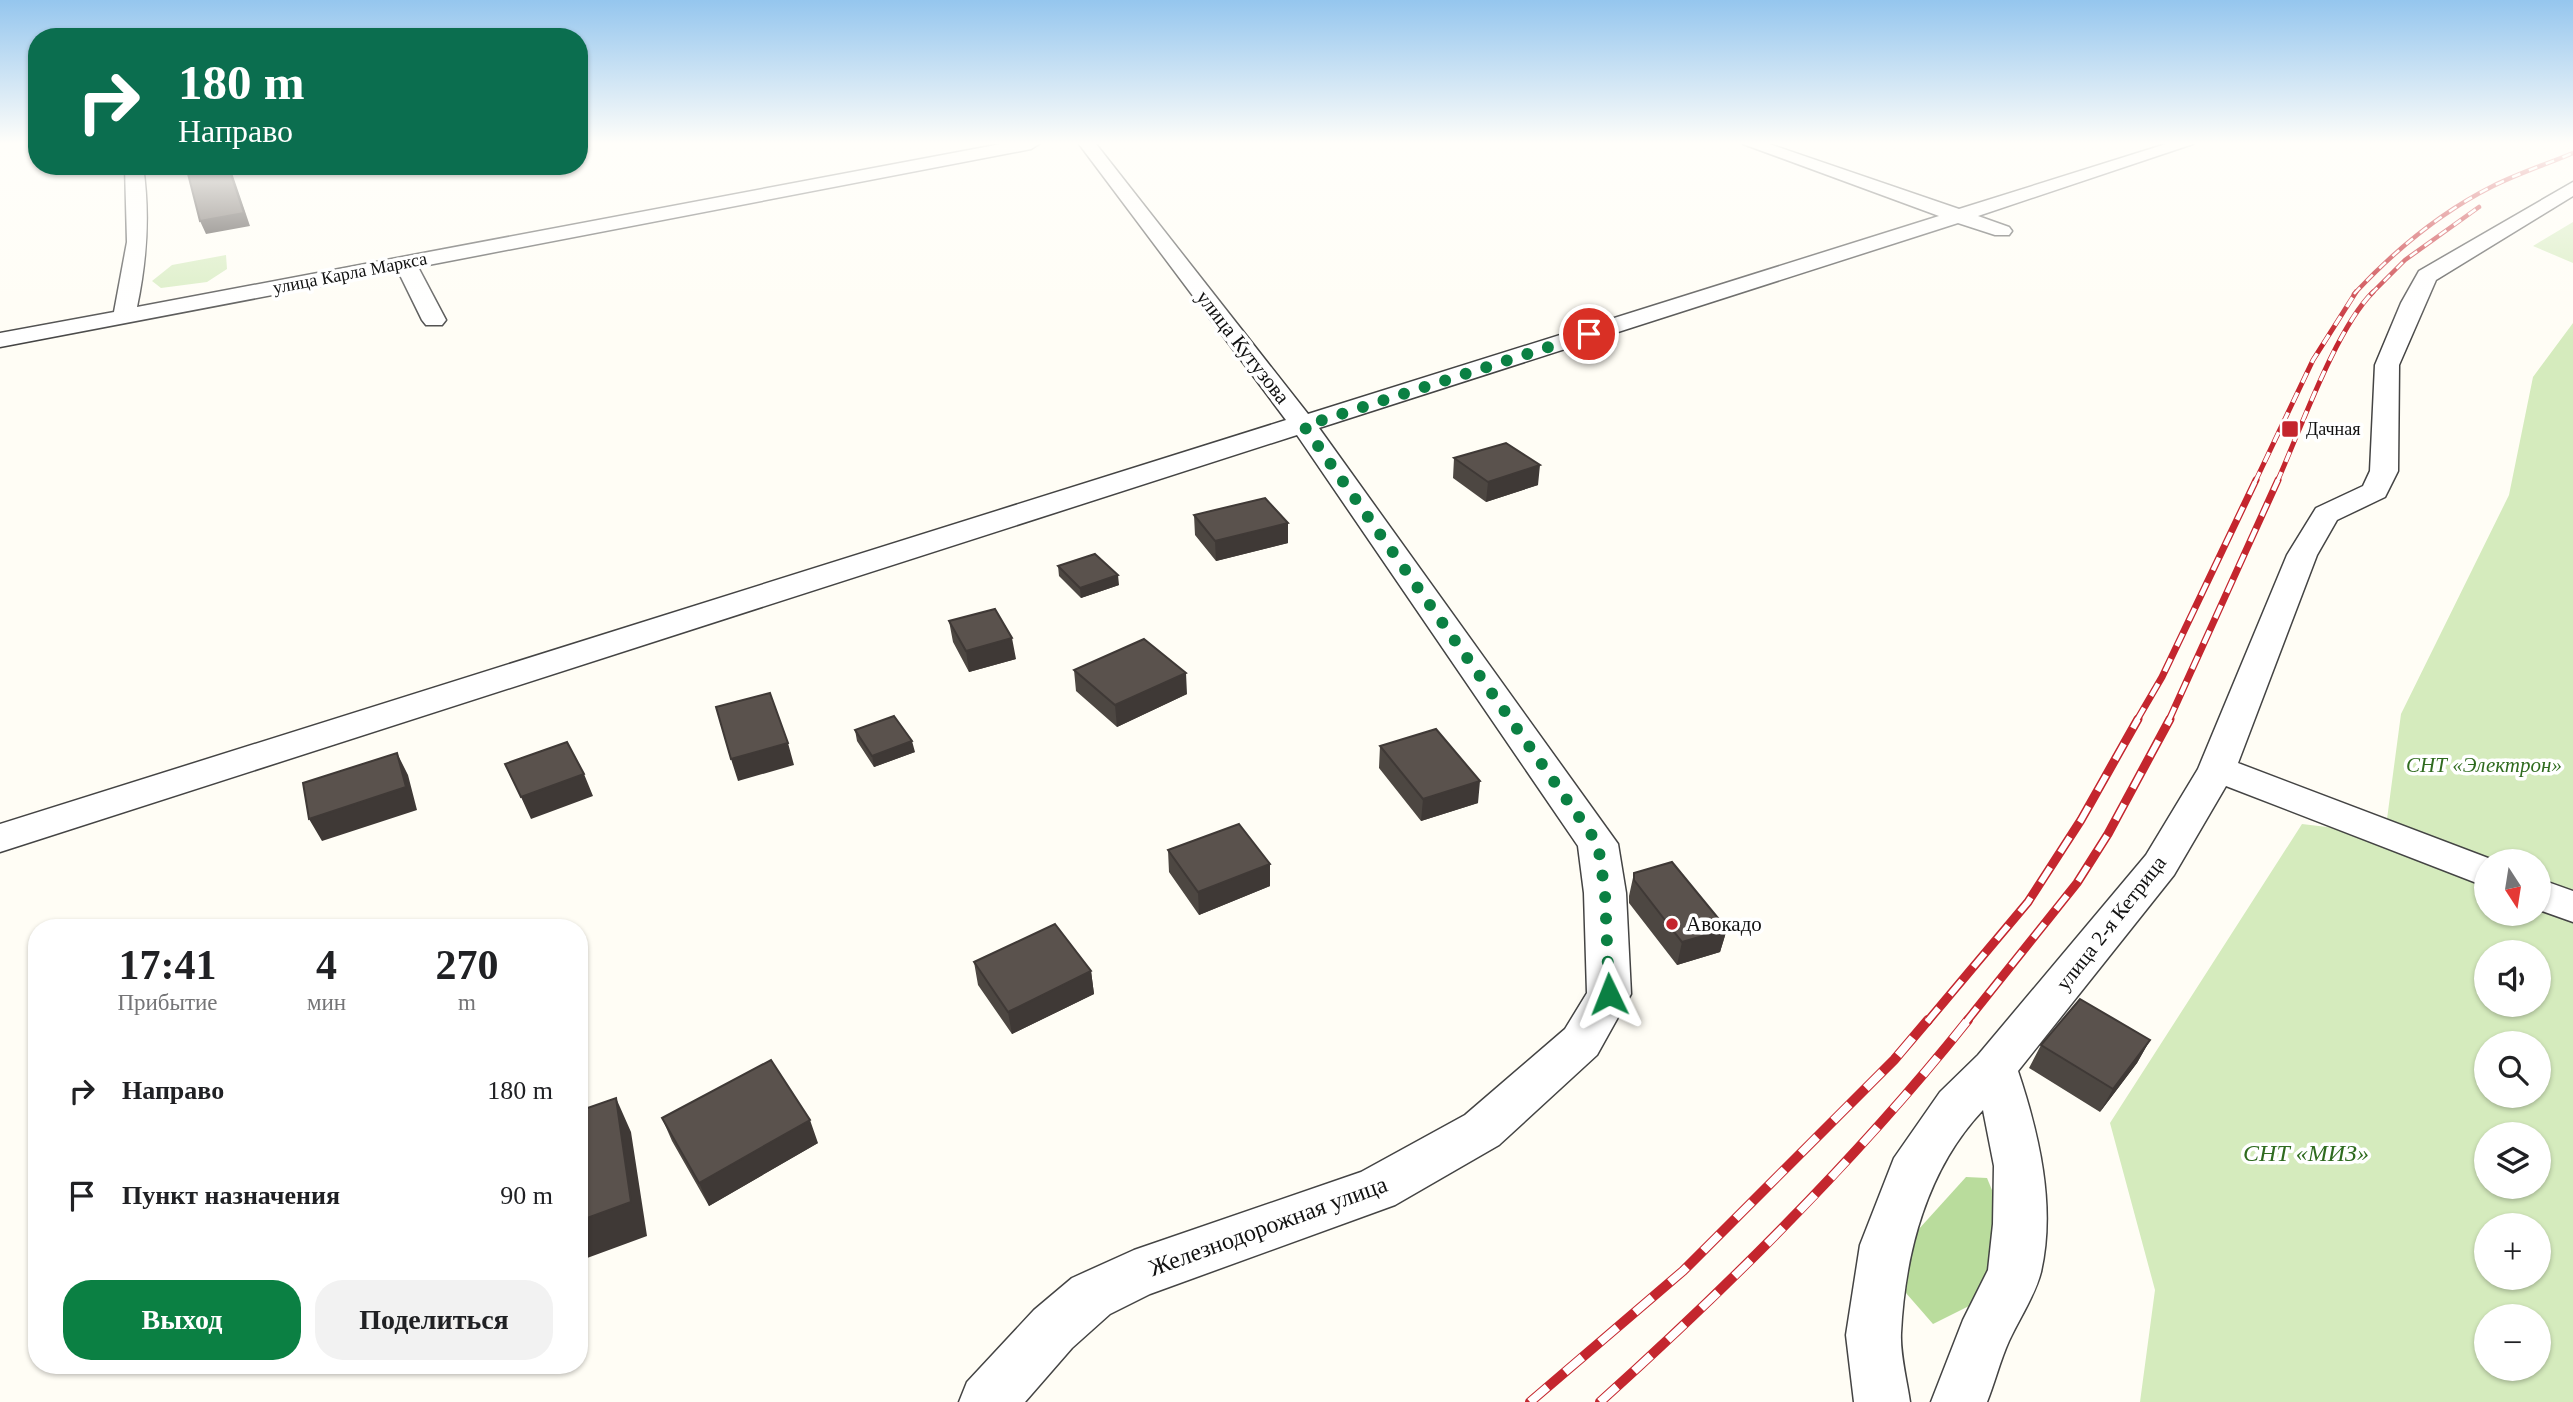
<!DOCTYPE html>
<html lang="ru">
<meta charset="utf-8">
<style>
body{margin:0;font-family:Georgia,serif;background:#f2f2f2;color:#202124;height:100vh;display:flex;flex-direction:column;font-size:26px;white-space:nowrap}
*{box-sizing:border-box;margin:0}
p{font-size:23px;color:#757577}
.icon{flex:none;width:38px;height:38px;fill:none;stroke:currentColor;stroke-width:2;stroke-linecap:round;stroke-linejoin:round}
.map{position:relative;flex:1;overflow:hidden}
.details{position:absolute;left:28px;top:919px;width:560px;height:455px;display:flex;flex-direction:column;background:#fff;border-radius:28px;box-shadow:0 2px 5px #0004}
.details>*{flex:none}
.guide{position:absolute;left:28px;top:28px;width:560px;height:147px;border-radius:28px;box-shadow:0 2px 5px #0004;background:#0b6e4f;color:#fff;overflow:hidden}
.needle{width:46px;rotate:168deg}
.controls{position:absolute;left:2474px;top:849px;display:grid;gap:14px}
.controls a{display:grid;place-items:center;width:77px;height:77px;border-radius:50%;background:#fff;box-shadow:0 2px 5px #0004;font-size:35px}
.pin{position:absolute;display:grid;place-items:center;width:60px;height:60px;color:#fff;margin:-30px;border:4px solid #fff;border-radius:50%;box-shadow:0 2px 7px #0007}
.me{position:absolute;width:77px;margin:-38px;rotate:358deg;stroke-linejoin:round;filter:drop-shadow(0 0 5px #0008)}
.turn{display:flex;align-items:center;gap:24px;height:147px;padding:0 35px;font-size:32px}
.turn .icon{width:91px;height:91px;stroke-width:2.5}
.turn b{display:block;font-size:49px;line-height:60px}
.eta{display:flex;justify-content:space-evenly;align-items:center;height:119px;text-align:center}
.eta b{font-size:42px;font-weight:600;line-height:49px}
.cta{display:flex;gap:14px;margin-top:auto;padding:14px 35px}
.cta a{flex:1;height:80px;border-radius:28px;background:#0b8043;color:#fff;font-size:28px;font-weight:600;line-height:80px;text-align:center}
.cta a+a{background:#f2f2f2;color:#202124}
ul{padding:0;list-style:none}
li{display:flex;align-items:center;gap:21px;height:105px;padding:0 35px}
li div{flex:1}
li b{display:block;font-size:26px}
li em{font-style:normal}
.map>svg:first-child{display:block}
.green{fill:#d5ebbd;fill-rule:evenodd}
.forest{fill:#b9dc9c}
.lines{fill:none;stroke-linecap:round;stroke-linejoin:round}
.minor-casing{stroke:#444;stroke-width:3}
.minor{fill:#fff;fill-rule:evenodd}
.rail-far4-casing{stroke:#c4262e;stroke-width:4.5}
.rail-far3-casing{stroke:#c4262e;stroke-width:5}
.rail-far2-casing{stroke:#c4262e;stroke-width:7}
.rail-far1-casing{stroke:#c4262e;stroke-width:9}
.rail-casing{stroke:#c4262e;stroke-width:10}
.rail-far4{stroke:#fff;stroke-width:2.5;stroke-dasharray:9;stroke-linecap:butt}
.rail-far3{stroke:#fff;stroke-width:3.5;stroke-dasharray:11;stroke-linecap:butt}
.rail-far2{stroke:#fff;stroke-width:4.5;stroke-dasharray:14;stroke-linecap:butt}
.rail-far1{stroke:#fff;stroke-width:6;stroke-dasharray:18;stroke-linecap:butt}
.rail{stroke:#fff;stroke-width:8;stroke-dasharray:23;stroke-linecap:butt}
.wall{fill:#4d4742}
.shaded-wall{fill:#3f3936}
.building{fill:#5a524d;stroke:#3f3936;stroke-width:2}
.route{stroke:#0b8043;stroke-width:12;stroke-dasharray:0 21.6}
.poi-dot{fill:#c4262e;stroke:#fff;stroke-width:2.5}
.labels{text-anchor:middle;stroke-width:7;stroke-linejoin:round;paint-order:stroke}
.far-street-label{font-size:18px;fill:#111;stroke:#fff}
.far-poi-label{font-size:18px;fill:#111;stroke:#fff;text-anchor:start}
.street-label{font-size:21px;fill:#111;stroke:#fff}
.park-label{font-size:21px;font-style:italic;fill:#2f6b1f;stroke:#fff}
.poi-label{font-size:21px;fill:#111;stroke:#fff;text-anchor:start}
.near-park-label{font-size:24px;font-style:italic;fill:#2f6b1f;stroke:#fff}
.near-street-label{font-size:24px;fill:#111;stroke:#fff}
</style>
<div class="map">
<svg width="2573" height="1402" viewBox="0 0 2573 1402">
<rect width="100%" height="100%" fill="#fffdf5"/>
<path class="green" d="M2573,222v41l-40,-17z
M226,255l1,14 -20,13 -46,6 -9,-7 20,-16z
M2573,323v1079h-433l15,-112 -45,-167 192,-299 83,10 16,-120 108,-219 24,-118zM2487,861h52v53h-52zM2487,952h52v52h-52zM2487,1043h52v53h-52zM2487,1134h52v52h-52zM2487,1225h52v53h-52zM2487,1316h52v52h-52z"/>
<path class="forest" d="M1966,1177l21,1 19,46 -29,78 -44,22 -34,-39 19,-55z"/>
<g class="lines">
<g class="minor-casing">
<path id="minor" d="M1001,144h38l-8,5 -613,118 28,53 -4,5h-16l-4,-5 -24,-49 -398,76v-14l114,-21 13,-70 -2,-76h18c7,48 4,93 -6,141z
M1079,144h17l212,270 631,-198 -196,-72h26l190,65 207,-65h27l-215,72 31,11 3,4 -3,4h-14l-37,-12 -639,205 299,416 8,49 5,101 -34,61 -98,90 -104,60 -245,89 -40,20 -38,34 -47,54h-66l8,-20 67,-72 38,-32 62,-28 227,-78 104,-57 100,-86 22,-36 -3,-100 -6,-47 -281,-411 -1297,417v-28l1286,-404z
M2573,182v14l-137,84 -37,85 -1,106 -13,26 -48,23 -20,35 -79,208 258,98h-9v26l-261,-101 -52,89 -156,196c21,63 38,135 23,201 -6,24 -22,47 -32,69 -9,20 -14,41 -22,61h-56l32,-82 25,-50 5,-46 1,-58 -11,-56c-56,59 -78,143 -82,223 -1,22 6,47 9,69h-56l-8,-67 14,-90 34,-87 46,-66 38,-37 168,-200 52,-86 89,-214 29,-47 47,-22 7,-15 5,-106 26,-62 18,-32z
M2539,879l34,12v31l-34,-12z"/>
</g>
<use href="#minor" class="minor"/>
<g class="rail-far4-casing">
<path id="rail-far4" d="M2354,294c40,-43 87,-82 139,-108 26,-13 54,-22 80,-33
M2371,294l34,-34 74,-53"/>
</g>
<g class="rail-far3-casing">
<path id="rail-far3" d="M2255,482l58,-122 43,-68
M2277,482c23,-51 58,-152 96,-190"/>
</g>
<g class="rail-far2-casing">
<path id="rail-far2" d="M2137,720l25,-43 94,-197
M2169,720l109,-240"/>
</g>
<g class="rail-far1-casing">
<path id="rail-far1" d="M1927,1022l101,-120 53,-82 57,-101
M1966,1022l111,-139 31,-49 62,-115"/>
</g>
<g class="rail-casing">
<path id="rail" d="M1530,1402l153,-131 211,-211 34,-40
M1600,1402c131,-118 258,-244 368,-382"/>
</g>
<use href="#rail-far4" class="rail-far4"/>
<use href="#rail-far3" class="rail-far3"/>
<use href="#rail-far2" class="rail-far2"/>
<use href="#rail-far1" class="rail-far1"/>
<use href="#rail" class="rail"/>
</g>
<path class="wall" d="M1454,458l84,27 -52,17 -33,-24z
M1194,515l94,28 -72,18 -21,-26z
M1058,566l61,19 -38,13 -22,-22z
M949,621l67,38 -47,13 -16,-30z
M1074,670l113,24 -70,33 -41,-36z
M855,730l60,22 -41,15 -17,-26z
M1380,746l98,57 -57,18 -42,-53z
M1168,850l102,14v22l-71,29 -30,-43z
M1634,873l93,56 -7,23 -43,13 -48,-62v-7z
M974,962l117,9 3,23 -82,40 -34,-49z
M2150,1040l-13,23 -37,49 -71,-44 12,-23z
M662,1118l156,25 -109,63 -37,-65z"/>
<path class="shaded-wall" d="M228,166l3,4 19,56 -44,8 -6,-13z
M1540,465l-2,20 -52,17 2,-20z
M1288,523v20l-72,18 -1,-20z
M1118,575l1,10 -38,13 -1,-10z
M1012,638l4,21 -47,13 -3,-21z
M1186,673l1,21 -70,33 -2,-22z
M912,741l3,11 -41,15 -2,-11z
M788,743l6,22 -56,16 -7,-22z
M397,753l11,22 9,35 -95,31 -13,-22z
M584,774l9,22 -62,23 -10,-22z
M1480,781l-2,22 -57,18 2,-22z
M1270,864v22l-71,29 -1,-23z
M1727,929l-7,23 -43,13 5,-23z
M1091,971l3,23 -82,40 -4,-22z
M2150,1040l-13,23 -37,49 13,-23z
M616,1098l15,34 16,104 -68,25v-40z
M810,1120l8,23 -109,63 -10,-23z"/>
<path class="building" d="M186,166h42l16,47 -44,8z
M1506,443l34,22 -52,17 -34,-24z
M1265,498l23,25 -73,18 -21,-26z
M1095,554l23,21 -38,13 -22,-22z
M995,609l17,29 -46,13 -17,-30z
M1144,639l42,34 -71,32 -41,-35z
M770,693l18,50 -57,16 -15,-52z
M894,716l18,25 -40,15 -17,-26z
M1436,729l44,52 -57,18 -43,-53z
M567,742l17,32 -63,23 -16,-33z
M397,753l9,34 -97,32 -6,-36z
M1239,824l31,40 -72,28 -30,-42z
M1672,862l55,67 -45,13 -48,-62v-7z
M1055,924l36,47 -83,41 -34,-50z
M2080,999l70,41 -37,49 -72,-44z
M771,1060l39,60 -111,63 -37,-65z
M616,1098l15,104 -52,19v-110z"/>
<linearGradient id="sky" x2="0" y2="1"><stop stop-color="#95c6ee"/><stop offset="0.42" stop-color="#fffefa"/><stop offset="1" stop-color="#fffefa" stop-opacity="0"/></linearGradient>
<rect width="2573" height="341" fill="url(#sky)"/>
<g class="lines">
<path class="route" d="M1589,334l-285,92 294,418 7,49 4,101"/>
</g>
<g class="poi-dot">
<rect x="2281" y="420" width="18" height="18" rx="3.5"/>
<circle cx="1672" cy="924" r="7"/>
</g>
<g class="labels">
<g class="far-street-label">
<text transform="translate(350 273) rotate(-11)" y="6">улица Карла Маркса</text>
</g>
<g class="far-poi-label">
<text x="2306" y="435">Дачная</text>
</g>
<g class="street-label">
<text transform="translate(1243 347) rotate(52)" y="7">улица Кутузова</text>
<text transform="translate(2111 923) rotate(-52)" y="7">улица 2-я Кетрица</text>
</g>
<g class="park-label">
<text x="2484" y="772">СНТ «Электрон»</text>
</g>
<g class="poi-label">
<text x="1686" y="931">Авокадо</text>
</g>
<g class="near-park-label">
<text x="2306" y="1161">СНТ «МИЗ»</text>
</g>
<g class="near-street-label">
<text transform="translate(1268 1226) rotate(-20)" y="8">Железнодорожная улица</text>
</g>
</g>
</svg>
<div class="controls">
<a><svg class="needle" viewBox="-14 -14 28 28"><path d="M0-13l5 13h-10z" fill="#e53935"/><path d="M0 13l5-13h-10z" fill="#757577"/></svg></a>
<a><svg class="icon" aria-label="sound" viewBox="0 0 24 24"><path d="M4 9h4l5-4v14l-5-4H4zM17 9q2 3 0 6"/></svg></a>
<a><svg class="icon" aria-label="search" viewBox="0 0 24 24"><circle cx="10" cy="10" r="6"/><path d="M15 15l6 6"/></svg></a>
<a><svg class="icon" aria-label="layers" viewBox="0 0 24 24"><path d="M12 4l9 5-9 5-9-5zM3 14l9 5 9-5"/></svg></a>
<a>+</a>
<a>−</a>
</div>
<div class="pin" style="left:1589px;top:334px;background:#d93025"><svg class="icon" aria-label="arrive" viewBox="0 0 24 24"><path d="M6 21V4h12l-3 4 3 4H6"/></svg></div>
<svg class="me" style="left:1609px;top:994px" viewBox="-20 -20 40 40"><path d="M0-17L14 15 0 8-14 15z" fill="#0b8043" stroke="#fff" stroke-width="4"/></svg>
<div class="guide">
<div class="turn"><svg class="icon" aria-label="right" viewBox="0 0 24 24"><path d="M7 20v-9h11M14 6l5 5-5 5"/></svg><div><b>180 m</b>Направо</div></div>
</div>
<section class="details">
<div class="eta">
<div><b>17:41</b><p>Прибытие</p></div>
<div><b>4</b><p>мин</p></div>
<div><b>270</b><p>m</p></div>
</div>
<ul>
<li><svg class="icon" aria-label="right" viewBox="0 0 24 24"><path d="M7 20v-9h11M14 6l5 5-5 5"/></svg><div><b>Направо</b></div><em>180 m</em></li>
<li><svg class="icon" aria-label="arrive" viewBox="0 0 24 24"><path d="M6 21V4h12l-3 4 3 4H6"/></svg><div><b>Пункт назначения</b></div><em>90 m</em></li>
</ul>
<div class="cta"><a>Выход</a><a>Поделиться</a></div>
</section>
</div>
